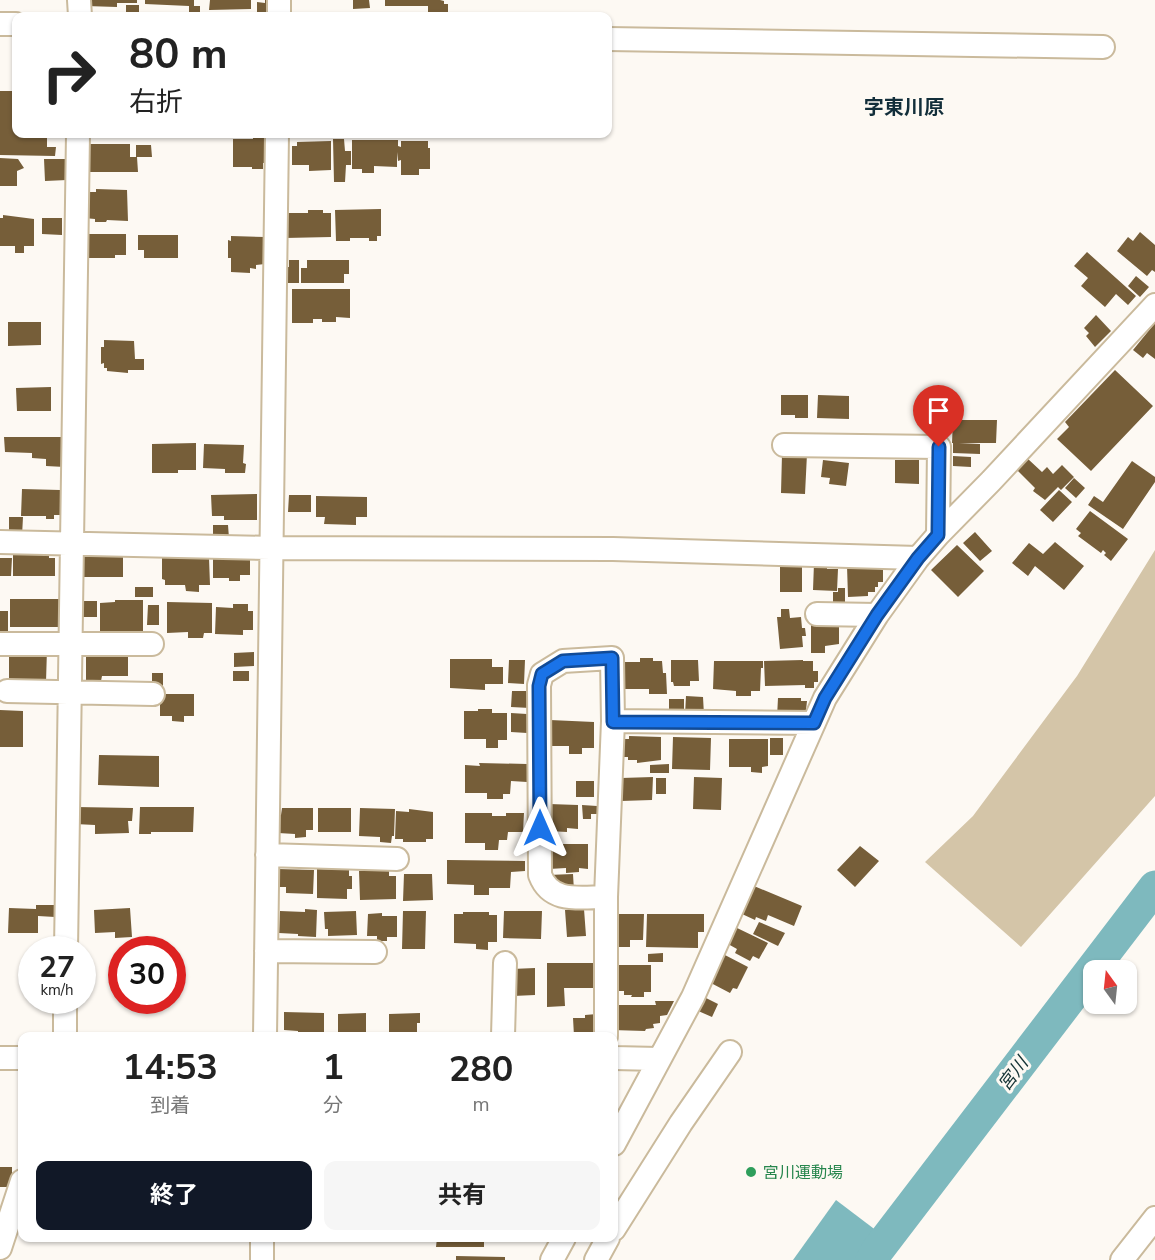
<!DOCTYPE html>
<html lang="ja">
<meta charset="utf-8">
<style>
body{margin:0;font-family:"Nunito Sans","Noto Sans JP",sans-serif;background:#f6f6f6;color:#222;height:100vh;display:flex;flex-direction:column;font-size:22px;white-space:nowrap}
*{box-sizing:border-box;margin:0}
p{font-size:20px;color:#767676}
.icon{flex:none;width:33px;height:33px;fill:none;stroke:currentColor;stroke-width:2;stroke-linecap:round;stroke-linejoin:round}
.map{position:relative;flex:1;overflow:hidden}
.sheet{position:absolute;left:18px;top:1032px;width:600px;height:210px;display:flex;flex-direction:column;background:#fff;border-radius:12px;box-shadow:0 2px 4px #0004}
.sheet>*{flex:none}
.hud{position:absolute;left:12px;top:12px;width:600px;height:126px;border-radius:12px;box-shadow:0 2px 4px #0004;background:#fff;color:#222;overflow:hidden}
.needle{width:39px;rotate:345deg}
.buttons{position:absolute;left:1083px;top:960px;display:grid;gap:12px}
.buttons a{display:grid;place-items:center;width:54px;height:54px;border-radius:12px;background:#fff;box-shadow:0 2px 4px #0004;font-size:30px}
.speed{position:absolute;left:18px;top:936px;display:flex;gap:12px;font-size:30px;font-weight:700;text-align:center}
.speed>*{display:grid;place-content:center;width:78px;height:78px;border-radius:50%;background:#fff;box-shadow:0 2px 4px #0004;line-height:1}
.speed small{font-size:15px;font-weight:400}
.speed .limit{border:9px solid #d22;background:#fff;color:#111}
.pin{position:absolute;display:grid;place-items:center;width:51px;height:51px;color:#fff;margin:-62px -26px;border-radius:50% 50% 50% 0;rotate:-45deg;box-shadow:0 0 6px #0007}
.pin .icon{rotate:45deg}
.me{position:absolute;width:66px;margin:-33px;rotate:0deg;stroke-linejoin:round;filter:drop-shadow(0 0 4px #0008)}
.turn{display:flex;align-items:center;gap:21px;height:126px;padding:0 18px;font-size:27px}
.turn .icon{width:78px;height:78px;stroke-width:2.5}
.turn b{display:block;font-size:42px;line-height:51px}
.eta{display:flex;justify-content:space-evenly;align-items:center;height:102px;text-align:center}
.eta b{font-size:36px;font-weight:700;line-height:42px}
.action{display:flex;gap:12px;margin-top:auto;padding:12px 18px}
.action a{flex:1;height:69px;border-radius:12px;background:#111827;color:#fff;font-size:24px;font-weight:700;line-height:69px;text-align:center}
.action a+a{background:#f6f6f6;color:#222}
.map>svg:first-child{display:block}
.green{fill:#d4c5a8}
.water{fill:#7eb9be}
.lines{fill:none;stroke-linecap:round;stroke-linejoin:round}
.river{stroke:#7eb9be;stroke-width:33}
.building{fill:#765e39}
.minor-casing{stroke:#caba9c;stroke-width:26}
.minor{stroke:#fff;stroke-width:22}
.route-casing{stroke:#114b97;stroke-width:15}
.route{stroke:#1a73e8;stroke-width:10}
.leisure-dot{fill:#2e9e5b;stroke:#fdf9f3;stroke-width:2}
.labels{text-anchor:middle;stroke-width:6;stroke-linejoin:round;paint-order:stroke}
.leisure-label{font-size:16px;fill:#27864d;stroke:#fdf9f3;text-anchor:start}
.water-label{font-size:18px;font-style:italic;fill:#123133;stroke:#fdf9f3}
.quarter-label{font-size:20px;font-weight:bold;fill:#122e3a;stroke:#fdf9f3}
</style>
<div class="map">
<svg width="1155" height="1260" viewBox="0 0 1155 1260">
<rect width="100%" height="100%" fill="#fdf9f3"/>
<path class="green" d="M1155,550v246l-134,151 -96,-85 48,-46 104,-140z"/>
<path class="water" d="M836,1200l62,47 -15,13h-90z"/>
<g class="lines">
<path class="river" d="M872,1260l5,-9 278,-364"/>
</g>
<path class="building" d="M87,0h50v3h-20v4l-31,-1z
M145,0h49v6h6v10h-11v-10l-44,-2z
M210,0h41v9l-42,1z
M265,0h10v16h-18v-14l8,1z
M353,0h16l1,8 -17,1z
M385,0h55l4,1v3h4v12h-20v-10h-43z
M126,5h13v11h-13z
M0,91h16v43h31v13h9l-1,9 -55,-1z
M253,137h17v26h-7v6h-11v-2h-19v-28h20z
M333,139h11l1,12h6v14h-5l-1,17h-11z
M352,140h46v6l3,1v-6h27v7h2v21h-11v6h-18v-15l-3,1 -1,-9v15l-23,-1v7h-12v-4h-10z
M331,141v29l-22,1v-6h-17v-19h5v-4z
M86,144h44v13h7l1,15h-52z
M136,145h15l1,12h-16z
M0,158l18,1 6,9 -7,3v15h-17z
M44,159h23v21l-22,1z
M96,189l31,1 1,31 -21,-1 -1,2h-11v-3l-11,-1 3,-26h9z
M381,209v27h-4v5h-8v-3h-19v3h-14l-1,-31z
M308,210h15v3h8v24l-46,1v-25h23z
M3,215l31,4v27h-10v7h-9v-7h-15v-28h3z
M42,218h20v17l-20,-1z
M1140,232l15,13v27l-3,-2 -5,6 -30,-25 11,-14 5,4z
M88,234h38v21h-11v3h-27z
M138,235h40v23h-34v-8h-6z
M231,236l34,1v27l-9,1v4l-6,-1v5l-19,-1v-14h-3v-18l3,1z
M1087,252l49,44 -8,9 -12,-11 -11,13 -24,-21 7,-8 -14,-12z
M289,260h10v23h-14v-16h4z
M307,260h42v14h-5v9h-43v-15h6z
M1136,276l13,11 -9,10 -12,-11z
M292,289h58v29l-14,-1v5h-14v-3h-9v4h-21z
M1096,315l15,16 -16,16 -9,-11 3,-3 -5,-5z
M8,322h33v23l-33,1z
M1155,323v36l-8,-6 -4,5 -10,-8z
M104,340l30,1 1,18h9v11h-16v3l-21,-2v-3h-3v-5l-3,1v-17h3z
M1115,370l38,36 -62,65 -34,-32 12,-12 -4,-5z
M51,387v24h-34l-1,-23z
M781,395h27v23h-13v-3h-14z
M818,395l31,1v23l-32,-1z
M953,420h44l-1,23h-37l21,1v10l-27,-1v-10h-1z
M4,437h60l1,30 -19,-1v-7l-14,-1v-5l-27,-1z
M196,443v27h-18v3h-26v-29z
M204,444l40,1 -1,18 3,1 -1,9h-20v-4l-22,-1z
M782,454h25l-2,40 -24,-1z
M953,456l18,1v10l-18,-1z
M1028,459l14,13 5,-5 6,7 9,-9 12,12 -13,13 -3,-3 -13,13 -12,-9 2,-3 -18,-18z
M823,460l26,3 -3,23 -17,-2 1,-6 -9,-1z
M895,460h24v24l-24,-1z
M1132,461l23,16v5l-32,47 -35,-24 6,-9 9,6z
M1074,478l11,10 -9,10 -11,-10z
M22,489l38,1v25h-6v4h-8v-3h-25z
M1059,490l13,12 -19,20 -13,-12z
M257,494v26h-33v-4h-12l-1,-21z
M289,495h22v17h-23z
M316,496l51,1v20h-11v8l-32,-1 1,-7h-9z
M1090,511l38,28 -17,22 -7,-6 2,-2 -3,-3 -2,3 -23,-17 3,-3 -5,-4z
M9,517h14l-1,19 -13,-1z
M213,525h15l1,13h-16z
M975,532l17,19 -12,10 -17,-18z
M1055,542l29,24 -20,24 -29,-24 -7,10 -16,-13 17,-20 14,11z
M957,545l27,26 -26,26 -27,-27z
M13,551h36v7h6v18h-42z
M80,552h43v25h-43z
M213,552h37v23h-10v6h-11v-3h-16z
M162,555h41v3h6l1,27h-11v7l-13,-1 -1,-6h-20v-5l-3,-1z
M0,558h12l-1,18h-11z
M814,563h13v6h11l-1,22 -24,-1z
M780,564h22v28h-22z
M881,565v3h2v14h-5v5h-3v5h-7v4l-20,1 -1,-31z
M135,587h18v10h-18z
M838,588h7v18h-12v-14h5z
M10,599h54l1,28h-55z
M115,600h28v34l-43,-2v-29l15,-1z
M78,601h19v16h-19z
M167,602l45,1v30h-8l-1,5h-15v-6l-21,1z
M233,604h15v7h5v19h-10v5l-28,-1 1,-27 17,1z
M148,605h11v20h-12z
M781,609h8l1,9 11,-1 1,11h3l1,8h-4l1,11 -23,2 -3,-32h4z
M0,611h8v22h-8z
M811,622h28v22l-14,2v7h-14z
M22,649h25l-1,33h-37v-25h13z
M86,651l42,2v23h-26l-1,5h-15z
M254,652v14l-20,1v-14z
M640,658h13v3h9l1,12h3l1,21h-18v-5h-29l-1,-27h21z
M450,659h42v8h11v17h-18v6l-35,-2z
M509,660h16l-1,24 -16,-1z
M671,660h27l1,21h-9v5h-16l-1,-4h-2z
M803,660v1h10v10h5v11h-4v6h-9v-3l-40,1 -1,-25z
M714,661h49v7h-2l-1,23h-9v5h-15v-5l-23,-2z
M233,671h16v10h-16z
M152,673h11v13l-11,-1z
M512,691h18v17l-19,-1z
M160,694h34v22h-10v6l-12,-1v-5h-12z
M686,696l17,1 1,18h-19z
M778,698h23v3h6l-1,9 -5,6 -24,1z
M669,699h15v16h-15z
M478,709h14v4h15v27h-9v8h-12v-9h-22v-28h14z
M0,710l23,1v36h-23z
M511,713l16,1v19l-16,-1z
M550,720l44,2v26h-12v6h-13v-8h-20z
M629,736l32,1v23l-24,3v-3h-9v-3h-6v-18h7z
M673,737l38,1 -1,32 -38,-1z
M770,738h13v17h-13z
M729,739h39v27l-6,1v6l-11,-1v-5h-22z
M99,755l60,1v31l-61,-2z
M479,763l48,1v18l-16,-1 -1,13h-7v5h-16v-6h-22v-28l15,1z
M669,764v9h-19v-8z
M653,777l-1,23 -31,1v-23z
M694,777l28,1 -1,32 -28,-1z
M656,778h10v16h-10z
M576,781h18v16h-18z
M549,804l29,1v24l-11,-1v4l-19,-1z
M582,805l15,1v8h-6v5h-8z
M76,807l57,1 -1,13h-4l1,12 -34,1v-9l-20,-1z
M140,807h54l-1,25h-42v2h-12z
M282,808h31v22h-7v7l-11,1v-4l-17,-1v-18h3z
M318,808h33v24h-33z
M360,808l35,1 -1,27h-2l-1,7 -11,-1v-5l-21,-1z
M409,809l24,3v27h-7v3h-23v-3h-8l1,-28 13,1z
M465,813h27v3h14v-3h18l-1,19h-15l-1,8h-8l-1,10h-13v-7h-20z
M549,844h39v25l-9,-1v4l-13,1v-5l-17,1z
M860,846l19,15 -24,26 -18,-17z
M447,860l78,1v10l-14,1 -1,16h-21v7h-15v-10l-27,-1z
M278,869l36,1 -1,24 -27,-1v-6h-9z
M317,869l32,1v6h3v13h-5v10l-30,-1z
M389,870v6h7v23l-36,1 -1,-29z
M404,874h28l1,26 -30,1z
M573,874l1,17h-18l-8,-16z
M754,886l48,20 -8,20 -26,-11 -2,6 -10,-4 -1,3 -13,-6z
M36,905h19v12l-17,-1v17h-30l1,-25 27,1z
M130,908l2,29 -17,1v-6l-20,1 -1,-23z
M305,909l12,1 -1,27 -18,-1v-2l-19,-1 1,-22 25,1z
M584,909l2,27 -19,1 -2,-27z
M356,911l1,24 -29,1v-7h-3l-1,-17z
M403,911h23l-1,38h-23z
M504,911h38l-1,28 -38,-1z
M463,912h26v3h8v27h-9v8l-12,-1v-5l-22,-1v-29h9z
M382,913v3h15v21h-10v4h-10v-5h-10l1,-22z
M614,914h30l-1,26h-13v7h-16z
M647,914h57v18h-6v16l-52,-1z
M759,922l26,11 -7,13 -25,-12z
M735,927l33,16 -9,16 -6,-3 -3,5 -15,-8 2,-4 -9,-5z
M663,953v9h-15v-8z
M723,954l25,13 -11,22 -4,-1 -3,5 -21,-11z
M547,963h51l1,25h-35l1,18 -18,1z
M614,965h37v27h-7v5h-13l1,-2h-8v-4h-10z
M535,968v27l-22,1 -1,-27z
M702,996l16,8 -6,13 -16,-7z
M655,1001h19l-7,14 -7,1v7l-7,1 1,4 -8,1 -1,2 -33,-1v-25h44z
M284,1012l40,1v22h-26v-4l-14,-1z
M366,1013v23h-28v-22z
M420,1013v10h-3v13h-28v-22z
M597,1014l1,22h-24l-1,-18h12v-3z
M0,1167h12v20h-12z
M437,1238h47v9h-48z
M456,1256l49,1v3h-49z"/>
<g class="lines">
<g class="minor-casing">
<path id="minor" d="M79,0l1,16
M279,0v16
M0,24h16
M608,39l495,8
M784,445l155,2 -1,88
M0,542l271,6 342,1 305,9
M817,614l60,1
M0,644h152
M7,691l146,3
M613,721l201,2
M267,855l130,4
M606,897c-26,0 -55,7 -66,-22l-1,-190 3,-11 21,-13 49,-3 1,63 -7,176v139
M66,950l12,-816
M266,951l109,1
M65,1036v-36
M265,1036l12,-902
M503,1036l2,-73
M0,1058h22
M614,1058l44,1
M614,1144l79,-147 132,-299 52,-83 41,-57 20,-23 53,-54 164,-176
M614,1229l67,-106 49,-71
M0,1248l22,-67
M262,1260v-22
M552,1260l12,-22
M596,1260l12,-22
M1122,1260l33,-42"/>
</g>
<use href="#minor" class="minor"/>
</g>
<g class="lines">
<g class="route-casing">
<path id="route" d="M540,828l-1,-142 3,-12 21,-13 49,-3 1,64 201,1 11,-25 52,-83 41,-57 20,-23 1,-88"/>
</g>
<use href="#route" class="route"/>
</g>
<circle class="leisure-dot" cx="751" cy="1172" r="6"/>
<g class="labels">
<g class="leisure-label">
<text x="763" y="1178">宮川運動場</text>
</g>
<g class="water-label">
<text transform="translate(1013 1074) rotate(-53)" y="6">宮川</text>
</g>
<g class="quarter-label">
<text x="904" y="114">字東川原</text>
</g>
</g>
</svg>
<div class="buttons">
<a><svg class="needle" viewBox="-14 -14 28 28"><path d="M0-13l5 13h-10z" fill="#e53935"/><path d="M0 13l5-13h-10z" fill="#767676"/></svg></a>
</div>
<div class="speed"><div>27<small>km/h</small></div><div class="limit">30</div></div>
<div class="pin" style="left:939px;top:447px;background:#d93025"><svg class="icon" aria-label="arrive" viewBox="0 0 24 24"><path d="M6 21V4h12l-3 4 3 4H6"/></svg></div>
<svg class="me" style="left:540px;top:828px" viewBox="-20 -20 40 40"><path d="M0-17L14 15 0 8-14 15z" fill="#1a73e8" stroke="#fff" stroke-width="4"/></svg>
<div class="hud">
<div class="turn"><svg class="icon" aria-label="right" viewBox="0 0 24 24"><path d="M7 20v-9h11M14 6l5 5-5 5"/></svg><div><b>80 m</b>右折</div></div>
</div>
<section class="sheet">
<div class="eta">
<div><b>14:53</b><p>到着</p></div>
<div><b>1</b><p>分</p></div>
<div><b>280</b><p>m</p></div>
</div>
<div class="action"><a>終了</a><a>共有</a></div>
</section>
</div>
